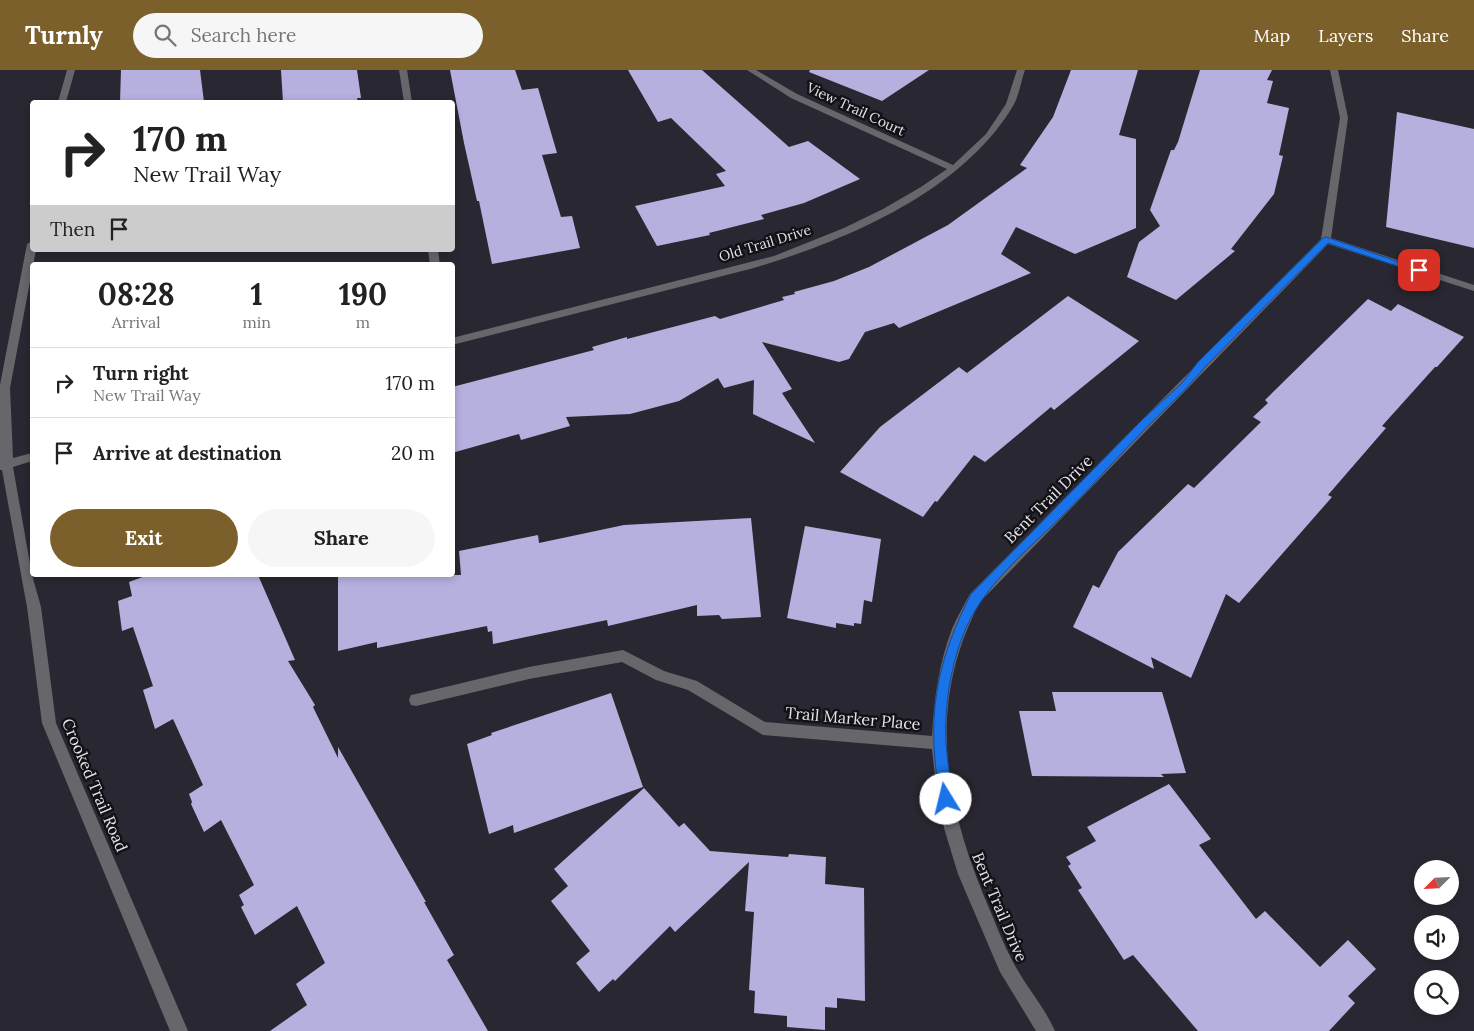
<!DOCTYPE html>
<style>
body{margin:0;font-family:Lora,serif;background:#f6f6f6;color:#222;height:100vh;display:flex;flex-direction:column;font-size:19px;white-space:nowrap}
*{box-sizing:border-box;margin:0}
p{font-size:16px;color:#767676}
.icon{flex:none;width:28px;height:28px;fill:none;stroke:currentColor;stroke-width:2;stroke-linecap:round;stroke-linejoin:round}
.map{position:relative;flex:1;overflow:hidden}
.panel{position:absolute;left:30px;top:192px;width:425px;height:315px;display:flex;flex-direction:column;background:#fff;border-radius:5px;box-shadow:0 2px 8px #0003}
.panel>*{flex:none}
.banner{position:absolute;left:30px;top:30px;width:425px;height:152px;border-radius:5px;box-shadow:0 2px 8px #0003;background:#fff;color:#222;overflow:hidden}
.needle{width:32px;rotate:246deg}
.controls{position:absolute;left:1414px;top:790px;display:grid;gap:10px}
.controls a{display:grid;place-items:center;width:45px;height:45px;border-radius:50%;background:#fff;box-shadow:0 2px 8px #0003;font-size:25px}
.pin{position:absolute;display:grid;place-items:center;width:42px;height:42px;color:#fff;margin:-21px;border-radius:10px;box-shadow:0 2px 8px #0006}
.me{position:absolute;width:55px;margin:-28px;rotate:351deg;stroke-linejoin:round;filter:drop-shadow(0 0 4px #0008)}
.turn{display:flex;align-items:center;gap:18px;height:105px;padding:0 20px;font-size:22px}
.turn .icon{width:65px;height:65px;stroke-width:2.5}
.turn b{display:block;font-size:35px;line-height:42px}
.then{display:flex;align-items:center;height:48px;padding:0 20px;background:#0003;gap:10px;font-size:19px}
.eta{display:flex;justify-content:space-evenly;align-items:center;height:85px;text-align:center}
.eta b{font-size:30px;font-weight:700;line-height:35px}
.action{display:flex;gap:10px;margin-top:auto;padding:10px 20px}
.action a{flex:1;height:58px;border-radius:30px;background:#7b602b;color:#fff;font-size:20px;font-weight:700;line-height:58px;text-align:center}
.action a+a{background:#f6f6f6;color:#222}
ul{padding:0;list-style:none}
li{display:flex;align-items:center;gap:15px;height:70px;padding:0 20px;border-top:1px solid #e0e0e0}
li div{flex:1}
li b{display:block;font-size:19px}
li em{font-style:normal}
header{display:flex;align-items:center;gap:30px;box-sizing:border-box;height:70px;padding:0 25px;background:#7b602b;color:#fff}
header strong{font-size:24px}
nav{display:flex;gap:28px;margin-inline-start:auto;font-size:18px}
.search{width:350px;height:45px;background:#f6f6f6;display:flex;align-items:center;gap:12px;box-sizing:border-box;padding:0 18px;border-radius:28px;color:#767676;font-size:19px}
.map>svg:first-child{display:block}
.building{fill:#b5b0de}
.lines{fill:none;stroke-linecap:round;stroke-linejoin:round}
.minor{fill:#67666b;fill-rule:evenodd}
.route{fill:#1a73e8;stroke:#114b97}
.labels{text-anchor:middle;stroke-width:5;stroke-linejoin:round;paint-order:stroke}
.far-street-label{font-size:14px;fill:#e3e3e9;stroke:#121116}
.street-label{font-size:16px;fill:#e3e3e9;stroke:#121116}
</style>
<header>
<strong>Turnly</strong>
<div class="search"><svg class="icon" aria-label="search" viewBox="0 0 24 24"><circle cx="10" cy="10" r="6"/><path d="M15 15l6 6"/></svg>Search here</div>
<nav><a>Map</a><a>Layers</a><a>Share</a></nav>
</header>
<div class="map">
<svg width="1474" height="961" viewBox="0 0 1474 961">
<rect width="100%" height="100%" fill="#292832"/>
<path class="building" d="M121,0h79l4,32h-84z
M281,0h76l4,28h-4l1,4h-75z
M450,0h65l7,20 16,-2 19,65 -15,2 19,62 11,-1 8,32 -88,16 -13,-63h-2l-13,-58z
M628,0h74l87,77 19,-6 52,38 -56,24 -43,12 3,4 -55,14 1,2 -53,11 -22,-40 90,-20 -9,-12 10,-3 -55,-53 -13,4z
M810,0h119l-47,31 -73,-29z
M1071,0h67l-19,65 17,4v89l-61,26 -59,-27 -15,27 30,19 -132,55 -5,-5 -29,9 -16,27 -10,3 -77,-20 30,47 -10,4 33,50 -62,-29 1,-34 -30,8 -6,-10 -39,23 -49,13 -64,3 4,9 -49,14 -2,-6 -67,19v-66l142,-37 -2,-3 35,-10v2l88,-23 5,3 64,-19 -2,-3 13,-3 -1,-2 40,-11 35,-14 79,-42 79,-57 -7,-3 33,-48z
M1200,0h72l-5,10 6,1 -6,22 22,5 -10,47 4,1 -9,38 -43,55 4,2 -59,49 -49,-23 12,-35 21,-16 -10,-16 21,-60h3l4,-8z
M1397,42l77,17v119l-88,-21z
M1068,226l71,45 -85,69 -3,-3 -66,55 -11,-7 -37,47 -2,-1 -12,16 -83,-45 40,-45 79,-60 8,6z
M1368,229l23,12 7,-7 66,33 -27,30h-2l-53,59 4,2 -58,67 4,2 -93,106 -13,-9 -35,84 -40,-21 3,12 -81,-42 20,-42 6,3 19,-36 70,-68 6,4 67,-66 -8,-5 15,-14 -3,-3z
M751,448l10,99 -39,2 -3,-4 -22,1v-11l-89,21 -1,-6 -114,24 -1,-13 -4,1 -1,-6 -110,22v-6l-39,9v-76h123l-2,-24 79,-16 1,8 85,-18z
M805,456l76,13 -9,63 -8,-2 -3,24 -7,-1v3l-18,-3v5l-49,-10z
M148,505h110l37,85 -7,1 27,44 -2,2 25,51v-11l88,155h-2l30,53 -7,5 41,71h-218l37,-26 -11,-21 29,-21 -28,-57 -42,29 -14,-28 3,-2 -5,-10 15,-10 -33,-65 -17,12 -13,-28 1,-2 -3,-8 14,-9 -30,-66 -18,10 -12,-39 10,-4 -20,-59 -11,4 -4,-30 14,-5 -3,-14z
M1052,622h110l24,81 -25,1 3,3 -132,-1 -13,-65h37z
M611,623l32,94 -129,46 -1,-8 -24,9 -22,-90 25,-9 -1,-2z
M1169,714l42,55 -12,6 57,74 9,-8 55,56 28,-27 28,29 -28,27 7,7 -26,28h-131l-65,-76 -9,5 -46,-70 4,-2 -14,-22 3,-2 -5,-7 30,-16 -9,-14z
M644,718l35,39 5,-4 26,28 78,6 1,-3 37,3 -1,27 39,4 1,113 -28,-3v10l-12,-1v23l-38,-3v-11l-33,-3 1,-22 -6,-1 5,-78 -9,-1 4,-49 -74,70 -5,-6 -55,55 -2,-2 -14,13 -23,-29 14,-12 -39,-50 17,-15 -14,-17z"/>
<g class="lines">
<path class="minor" d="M67,0h8l-9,32h-8z
M399,0h8l5,32h-8z
M747,0h9l41,24 156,71 33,-31 20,-30 11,-34h8c-4,11 -6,26 -12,36 -52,87 -170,136 -263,163l-298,76v-7l322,-82 70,-28 39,-19 38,-22 26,-18 -156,-71z
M1330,0h8l10,48 -17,120 143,47v6l-146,-47 -348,358c-56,106 -34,208 12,313 6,15 12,30 20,45 12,24 32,46 43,71h-19l-36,-59 -42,-98 -14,-46 -8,-43 -4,-36 -169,-14 -75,-45 -32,-10 -34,-18 -93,17 -113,27 -5,-1 -2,-5 2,-5 5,-1 113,-27 94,-17 41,21 33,10 68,41 167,14c2,-37 7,-73 20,-107 5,-12 12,-24 18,-35l351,-355 19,-121z
M32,171v9h4l-26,138 3,70 19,-5v8l-19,6 19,108 9,32 15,116 132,308h-18l-128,-308 -15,-116 -25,-137h-2v-85l27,-141z
M428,180h10l2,15h-10z"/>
</g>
<path class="route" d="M1326,167l97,33 -1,2h-7l-87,-29 -123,124c-18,22 -38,40 -58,60 -30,30 -58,63 -89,93 -33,32 -73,65 -92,108 -15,35 -22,77 -20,115 1,19 5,38 7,56l-2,5 -5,2 -4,-2c-5,-10 -5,-23 -6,-34 -8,-67 5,-117 35,-176l170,-173 41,-38 16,-21 125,-124z"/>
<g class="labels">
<g class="far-street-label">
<text transform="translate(856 39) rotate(25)" y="5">View Trail Court</text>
<text transform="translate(765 173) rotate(-17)" y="5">Old Trail Drive</text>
</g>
<g class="street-label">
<text transform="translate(1048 429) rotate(-45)" y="6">Bent Trail Drive</text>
<text transform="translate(853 648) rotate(5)" y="6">Trail Marker Place</text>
<text transform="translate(95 715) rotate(67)" y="6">Crooked Trail Road</text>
<text transform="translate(1000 837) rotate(67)" y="6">Bent Trail Drive</text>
</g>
</g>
</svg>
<div class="controls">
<a><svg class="needle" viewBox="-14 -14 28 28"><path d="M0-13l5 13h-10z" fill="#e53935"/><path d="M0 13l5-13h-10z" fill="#767676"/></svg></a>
<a><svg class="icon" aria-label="sound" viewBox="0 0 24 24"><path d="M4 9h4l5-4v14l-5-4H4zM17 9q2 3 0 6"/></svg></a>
<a><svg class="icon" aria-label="search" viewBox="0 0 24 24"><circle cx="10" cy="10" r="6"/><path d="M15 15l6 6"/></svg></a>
</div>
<div class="pin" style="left:1419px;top:200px;background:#d93025"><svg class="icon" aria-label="arrive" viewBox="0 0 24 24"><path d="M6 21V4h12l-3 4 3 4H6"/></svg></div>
<svg class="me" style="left:946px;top:729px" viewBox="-20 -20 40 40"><circle r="19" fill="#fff"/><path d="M0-13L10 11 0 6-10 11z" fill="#1a73e8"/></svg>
<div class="banner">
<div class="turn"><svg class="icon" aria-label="right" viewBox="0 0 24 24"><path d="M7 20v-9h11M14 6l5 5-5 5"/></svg><div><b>170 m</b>New Trail Way</div></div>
<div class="then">Then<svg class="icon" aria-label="arrive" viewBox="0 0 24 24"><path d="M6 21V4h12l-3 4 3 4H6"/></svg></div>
</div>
<section class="panel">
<div class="eta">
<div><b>08:28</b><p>Arrival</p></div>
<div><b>1</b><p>min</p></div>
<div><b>190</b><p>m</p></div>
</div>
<ul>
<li><svg class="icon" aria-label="right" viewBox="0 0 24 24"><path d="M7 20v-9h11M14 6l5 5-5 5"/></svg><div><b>Turn right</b><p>New Trail Way</p></div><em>170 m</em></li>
<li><svg class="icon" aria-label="arrive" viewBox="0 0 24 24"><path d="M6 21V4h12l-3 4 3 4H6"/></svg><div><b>Arrive at destination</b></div><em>20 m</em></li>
</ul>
<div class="action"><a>Exit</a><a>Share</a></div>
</section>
</div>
